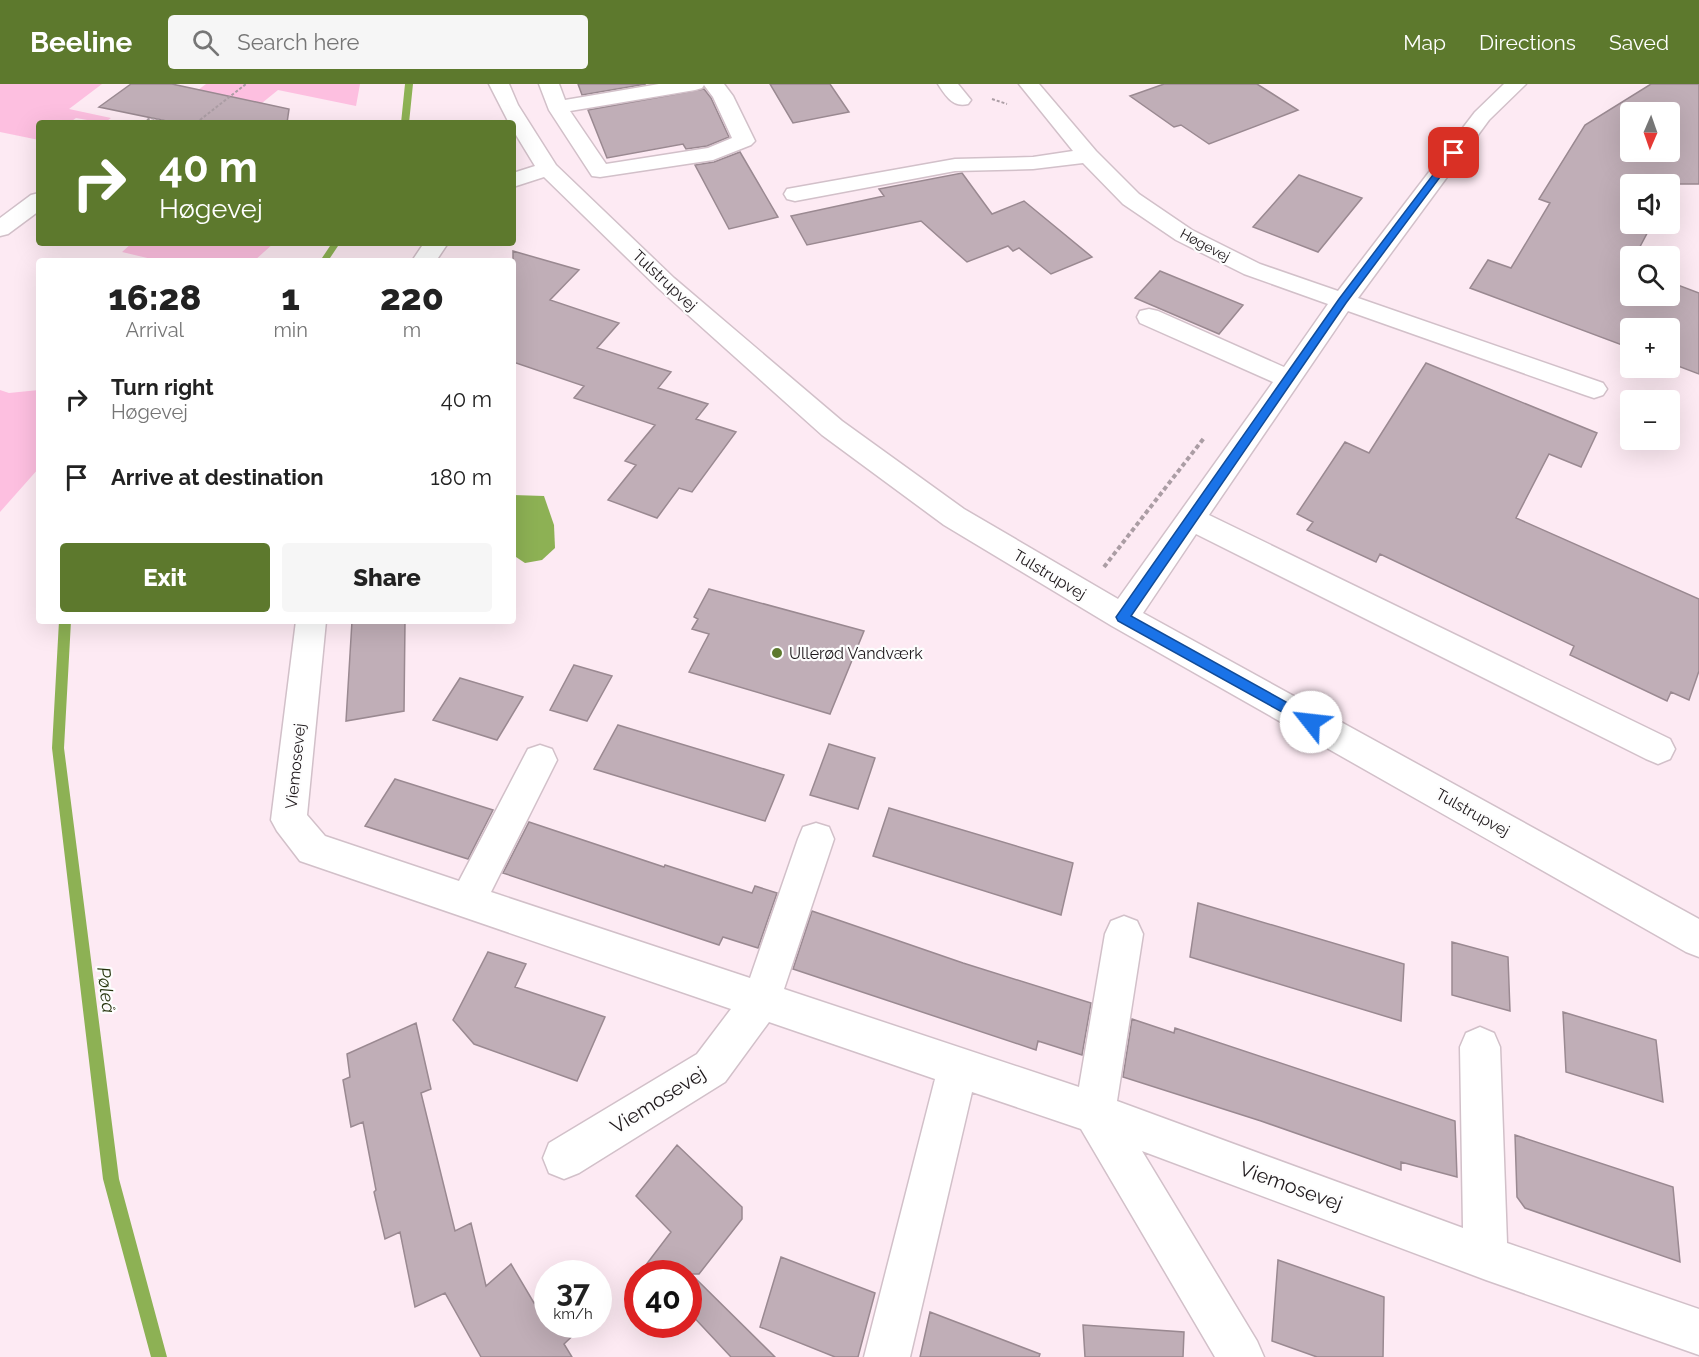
<!DOCTYPE html>
<meta charset="utf-8">
<style>
body{margin:0;font-family:Raleway,sans-serif;background:#f6f6f6;color:#222;height:100vh;display:flex;flex-direction:column;font-size:22px;white-space:nowrap}
*{box-sizing:border-box;margin:0}
p{font-size:20px;color:#767676}
.icon{flex:none;width:33px;height:33px;fill:none;stroke:currentColor;stroke-width:2;stroke-linecap:round;stroke-linejoin:round}
.map{position:relative;flex:1;overflow:hidden}
.sheet{position:absolute;left:36px;top:174px;width:480px;height:366px;display:flex;flex-direction:column;background:#fff;border-radius:6px;box-shadow:0 6px 24px #0002}
.sheet>*{flex:none}
.guide{position:absolute;left:36px;top:36px;width:480px;height:126px;border-radius:6px;box-shadow:0 6px 24px #0002;background:#5d792d;color:#fff;overflow:hidden}
.needle{width:39px;rotate:182deg}
.controls{position:absolute;left:1620px;top:18px;display:grid;gap:12px}
.controls a{display:grid;place-items:center;width:60px;height:60px;border-radius:6px;background:#fff;box-shadow:0 6px 24px #0002;font-size:30px}
.speed{position:absolute;left:534px;top:1176px;display:flex;gap:12px;font-size:30px;font-weight:700;text-align:center}
.speed>*{display:grid;place-content:center;width:78px;height:78px;border-radius:50%;background:#fff;box-shadow:0 6px 24px #0002;line-height:1}
.speed small{font-size:15px;font-weight:400}
.speed .limit{border:9px solid #d22;background:#fff;color:#111}
.pin{position:absolute;display:grid;place-items:center;width:51px;height:51px;color:#fff;margin:-26px;border-radius:12px;box-shadow:0 3px 9px #0006}
.me{position:absolute;width:66px;margin:-33px;rotate:299deg;stroke-linejoin:round;filter:drop-shadow(0 0 4px #0008)}
.turn{display:flex;align-items:center;gap:21px;height:126px;padding:0 24px;font-size:27px}
.turn .icon{width:78px;height:78px;stroke-width:2.5}
.turn b{display:block;font-size:42px;line-height:51px}
.eta{display:flex;justify-content:space-evenly;align-items:center;height:102px;text-align:center}
.eta b{font-size:36px;font-weight:800;line-height:42px}
.cta{display:flex;gap:12px;margin-top:auto;padding:12px 24px}
.cta a{flex:1;height:69px;border-radius:6px;background:#5d792d;color:#fff;font-size:24px;font-weight:800;line-height:69px;text-align:center}
.cta a+a{background:#f6f6f6;color:#222}
ul{padding:0;list-style:none}
li{display:flex;align-items:center;gap:18px;height:78px;padding:0 24px}
li div{flex:1}
li b{display:block;font-size:22px}
li em{font-style:normal}
header{display:flex;align-items:center;gap:36px;box-sizing:border-box;height:84px;padding:0 30px;background:#5d792d;color:#fff}
header strong{font-size:28px}
nav{display:flex;gap:33px;margin-inline-start:auto;font-size:21px}
.search{width:420px;height:54px;background:#f6f6f6;display:flex;align-items:center;gap:15px;box-sizing:border-box;padding:0 21px;border-radius:6px;color:#767676;font-size:22px}
.map>svg:first-child{display:block}
.green{fill:#fdbfe0}
.water{fill:#8db154}
.lines{fill:none;stroke-linecap:round;stroke-linejoin:round}
.stream{fill:#8db154;fill-rule:evenodd}
.building{fill:#c0aeb7;stroke:#9a8991;stroke-width:1.5;fill-rule:evenodd}
.minor-casing{stroke:#d2c0c9;stroke-width:3}
.path-far1{stroke:#ab9da4;stroke-width:2;stroke-dasharray:3 2;stroke-linecap:butt}
.path{stroke:#ab9da4;stroke-width:4;stroke-dasharray:4.5 3;stroke-linecap:butt}
.minor{fill:#fff;fill-rule:evenodd}
.route{fill:#1a73e8;stroke:#114b97;stroke-width:1.5}
.poi-dot{fill:#5d792d;stroke:#fdfdfd;stroke-width:2}
.labels{text-anchor:middle;stroke-width:4.5;stroke-linejoin:round;paint-order:stroke}
.far-street-label{font-size:14px;fill:#1d171a;stroke:#fdfdfd}
.street-label{font-size:16px;fill:#1d171a;stroke:#fdfdfd}
.poi-label{font-size:16px;fill:#1d171a;stroke:#fdfdfd;text-anchor:start}
.water-label{font-size:18px;font-style:italic;fill:#25330c;stroke:#fdfdfd}
.near-street-label{font-size:20px;fill:#1d171a;stroke:#fdfdfd}
</style>
<header>
<strong>Beeline</strong>
<div class="search"><svg class="icon" aria-label="search" viewBox="0 0 24 24"><circle cx="10" cy="10" r="6"/><path d="M15 15l6 6"/></svg>Search here</div>
<nav><a>Map</a><a>Directions</a><a>Saved</a></nav>
</header>
<div class="map">
<svg width="1699" height="1273" viewBox="0 0 1699 1273">
<rect width="100%" height="100%" fill="#fdeaf3"/>
<path class="green" d="M0,0h102l-33,25 42,9 -7,5 -28,-5 -7,5h-30v17l-39,-8z
M206,0h154l-4,22 -78,-16 -16,13 -6,-1 -58,-12z
M132,159h142l-20,18h-94l-38,-9z
M0,306l9,3 30,-3v78l-39,44z"/>
<path class="water" d="M513,411l31,1 10,29 1,23 -13,12 -17,3 -12,-8z"/>
<g class="lines">
<path class="stream" d="M405,0h8l-4,39h-8z
M332,159h8l-12,18h-8z
M59,537h12l-7,127 55,431 48,178h-16l-48,-178 -51,-431z"/>
</g>
<path class="building" d="M131,0h41l117,25 -2,14h-111l-77,-16z
M578,0h68l-64,11z
M770,0h60l19,28 -56,11z
M1164,0h93l41,26 -89,34 -28,-19 -7,2 -44,-31z
M1651,0h48v100h-27l-2,5v-5h-40v40h22l-17,32h-5v40h40v-14l29,11v81l-29,-11v-35h-40v20l-160,-60 18,-28 23,8 39,-65 -11,-4 46,-74zM1630,28h40v40h-40z
M704,5l7,9 18,39 -22,9 -21,3 -3,-5 -76,14 -19,-48z
M740,68l38,65 -49,12 -34,-64 19,-3z
M962,89l30,41 32,-13 68,56 -41,17 -32,-26 -6,3 -5,-5 -41,16 -46,-41 -114,24 -16,-29 93,-20 -5,-7z
M1299,91l63,23 -44,54 -65,-25z
M513,167l66,19 -29,30 69,23 -22,25 74,24 -13,16 50,16 -12,15 40,13 -44,60 -13,-4 -22,30 -49,-18 28,-35 -11,-4 30,-36 -81,-27 10,-12 -71,-24z
M1160,187l83,34 -24,29 -84,-36z
M1426,279l171,70 -16,34 -32,-13 -33,64 183,81v72l-10,29 -18,-8 -4,9 -97,-46 4,-9 -194,-92 -4,8 -69,-32 6,-8 -16,-8 48,-72 24,11z
M709,505l155,42 -34,83 -141,-42 20,-38 -17,-5 6,-10 -4,-2z
M352,537h53l-1,90 -58,10z
M574,581l38,11 -25,45 -37,-11z
M460,594l63,19 -26,43 -64,-20z
M618,641l166,50 -19,46 -171,-52z
M829,660l46,14 -17,51 -48,-14z
M395,695l98,31 -25,49 -103,-33z
M889,724l184,55 -12,52 -188,-59z
M529,738l135,45 1,-2 87,28 3,-7 22,7 -19,55 -35,-11 -4,8 -216,-72z
M1198,819l206,61 -3,57 -211,-64z
M812,827l151,52 128,40 -9,52 -44,-14 -2,9 -243,-81z
M1452,858l56,15 2,54 -58,-16z
M488,868l38,12 -11,23 90,30 -28,64 -103,-37 -21,-24z
M1563,928l93,28 7,62 -97,-30z
M1132,935l42,14 1,-5 280,93 2,56 -56,-15v8l-140,-49 -138,-44z
M416,939l15,66 -10,4 34,138 16,-8 15,63 25,-22 23,39 14,-13v34h37l-21,20 8,13h-91l-36,-64 -30,14 -15,-75 -15,7 -11,-47 2,-2 -13,-68 -12,5 -8,-47 7,-3 -3,-23z
M1515,1051l158,52 7,75 -155,-54 -8,-11z
M677,1061l65,62v12l-43,55h-8l84,83h-44l-43,-46v-37h-49l32,-42 -35,-36z
M781,1173l94,36 -17,64h-23l-75,-30z
M1278,1176l106,37 -1,60h-66l-45,-16z
M930,1228l110,42 -1,3h-119z
M1083,1241l101,7 -1,25h-98z"/>
<g class="lines">
<g class="minor-casing">
<path id="minor" d="M489,0h20l9,21 38,60 118,113 168,143 122,88 154,90 155,-217 -133,-59 -3,-6 3,-6 9,-2 9,2 126,56 44,-63 -84,-30 -68,-34 -53,-36 -40,-41 -50,6 -78,2 -160,30 -8,-2 -3,-5 3,-5 168,-30 78,-2 40,-6 -54,-67h20l57,67 43,43 53,36 68,34 78,27 137,-179 29,-28h22l-37,36 -131,178 245,85 4,6 -4,6 -9,3 -9,-3 -237,-84 -139,204 461,224 5,10 -5,10 -12,5 -12,-5 -450,-225 -53,79 556,306v38l-13,-5 -574,-326 -168,-101 -122,-90 -164,-147 -114,-111 -31,10v-14l22,-7 -22,-36v-7h-4z
M539,0h20l6,16 94,-16h65l9,12 22,45 -4,4 -38,15 -113,17 -8,-1 -43,-66zM704,1l9,12 19,41 -24,10 -102,16 -36,-53 125,-21 7,-2z
M938,0h20l13,16 -3,4c-15,4 -22,-8 -30,-20z
M39,109v18l-31,23 -8,2v-18l31,-23z
M424,159h24l-12,18h-24z
M296,537h30l-19,194 18,21 134,45 69,-132 12,-4 12,4 5,11 -66,132 259,86 48,-139 5,-12 13,-4 13,4 5,12 -50,150 295,98 26,-153 6,-13 13,-5 13,5 6,13 -26,167 346,127 -3,-181 6,-14 14,-6 14,6 6,14 7,196 192,66v46l-213,-75 -344,-129 115,190 7,16h-49l-134,-228 -109,-37 -62,265h-46l71,-278 -166,-57 -44,60 -146,91 -15,6 -15,-6 -6,-15 6,-15 148,-89 34,-45 -431,-148 -23,-30 -6,-11z"/>
</g>
<path class="path-far1" d="M992,15l15,5
M143,39l7,-5 27,5
M196,39l50,-39"/>
<path class="path" d="M1104,483l100,-129"/>
<use href="#minor" class="minor"/>
</g>
<path class="route" d="M1451,67l7,2 -112,150 -215,313 184,102 2,4 -2,4 -4,2 -193,-107 -2,-4 223,-318z"/>
<circle class="poi-dot" cx="777" cy="569" r="6"/>
<g class="labels">
<g class="far-street-label">
<text transform="translate(1205 161) rotate(28)" y="5">Høgevej</text>
</g>
<g class="street-label">
<text transform="translate(665 196) rotate(43)" y="6">Tulstrupvej</text>
<text transform="translate(1050 490) rotate(31)" y="6">Tulstrupvej</text>
<text transform="translate(295 682) rotate(-84)" y="6">Viemosevej</text>
<text transform="translate(1473 728) rotate(29)" y="6">Tulstrupvej</text>
</g>
<g class="poi-label">
<text x="789" y="575">Ullerød Vandværk</text>
</g>
<g class="water-label">
<text transform="translate(106 906) rotate(83)" y="6">Pøleå</text>
</g>
<g class="near-street-label">
<text transform="translate(658 1016) rotate(-32)" y="7">Viemosevej</text>
<text transform="translate(1291 1102) rotate(20)" y="7">Viemosevej</text>
</g>
</g>
</svg>
<div class="controls">
<a><svg class="needle" viewBox="-14 -14 28 28"><path d="M0-13l5 13h-10z" fill="#e53935"/><path d="M0 13l5-13h-10z" fill="#767676"/></svg></a>
<a><svg class="icon" aria-label="sound" viewBox="0 0 24 24"><path d="M4 9h4l5-4v14l-5-4H4zM17 9q2 3 0 6"/></svg></a>
<a><svg class="icon" aria-label="search" viewBox="0 0 24 24"><circle cx="10" cy="10" r="6"/><path d="M15 15l6 6"/></svg></a>
<a>+</a>
<a>−</a>
</div>
<div class="speed"><div>37<small>km/h</small></div><div class="limit">40</div></div>
<div class="pin" style="left:1454px;top:69px;background:#d93025"><svg class="icon" aria-label="arrive" viewBox="0 0 24 24"><path d="M6 21V4h12l-3 4 3 4H6"/></svg></div>
<svg class="me" style="left:1311px;top:638px" viewBox="-20 -20 40 40"><circle r="19" fill="#fff"/><path d="M0-13L10 11 0 6-10 11z" fill="#1a73e8"/></svg>
<div class="guide">
<div class="turn"><svg class="icon" aria-label="right" viewBox="0 0 24 24"><path d="M7 20v-9h11M14 6l5 5-5 5"/></svg><div><b>40 m</b>Høgevej</div></div>
</div>
<section class="sheet">
<div class="eta">
<div><b>16:28</b><p>Arrival</p></div>
<div><b>1</b><p>min</p></div>
<div><b>220</b><p>m</p></div>
</div>
<ul>
<li><svg class="icon" aria-label="right" viewBox="0 0 24 24"><path d="M7 20v-9h11M14 6l5 5-5 5"/></svg><div><b>Turn right</b><p>Høgevej</p></div><em>40 m</em></li>
<li><svg class="icon" aria-label="arrive" viewBox="0 0 24 24"><path d="M6 21V4h12l-3 4 3 4H6"/></svg><div><b>Arrive at destination</b></div><em>180 m</em></li>
</ul>
<div class="cta"><a>Exit</a><a>Share</a></div>
</section>
</div>
